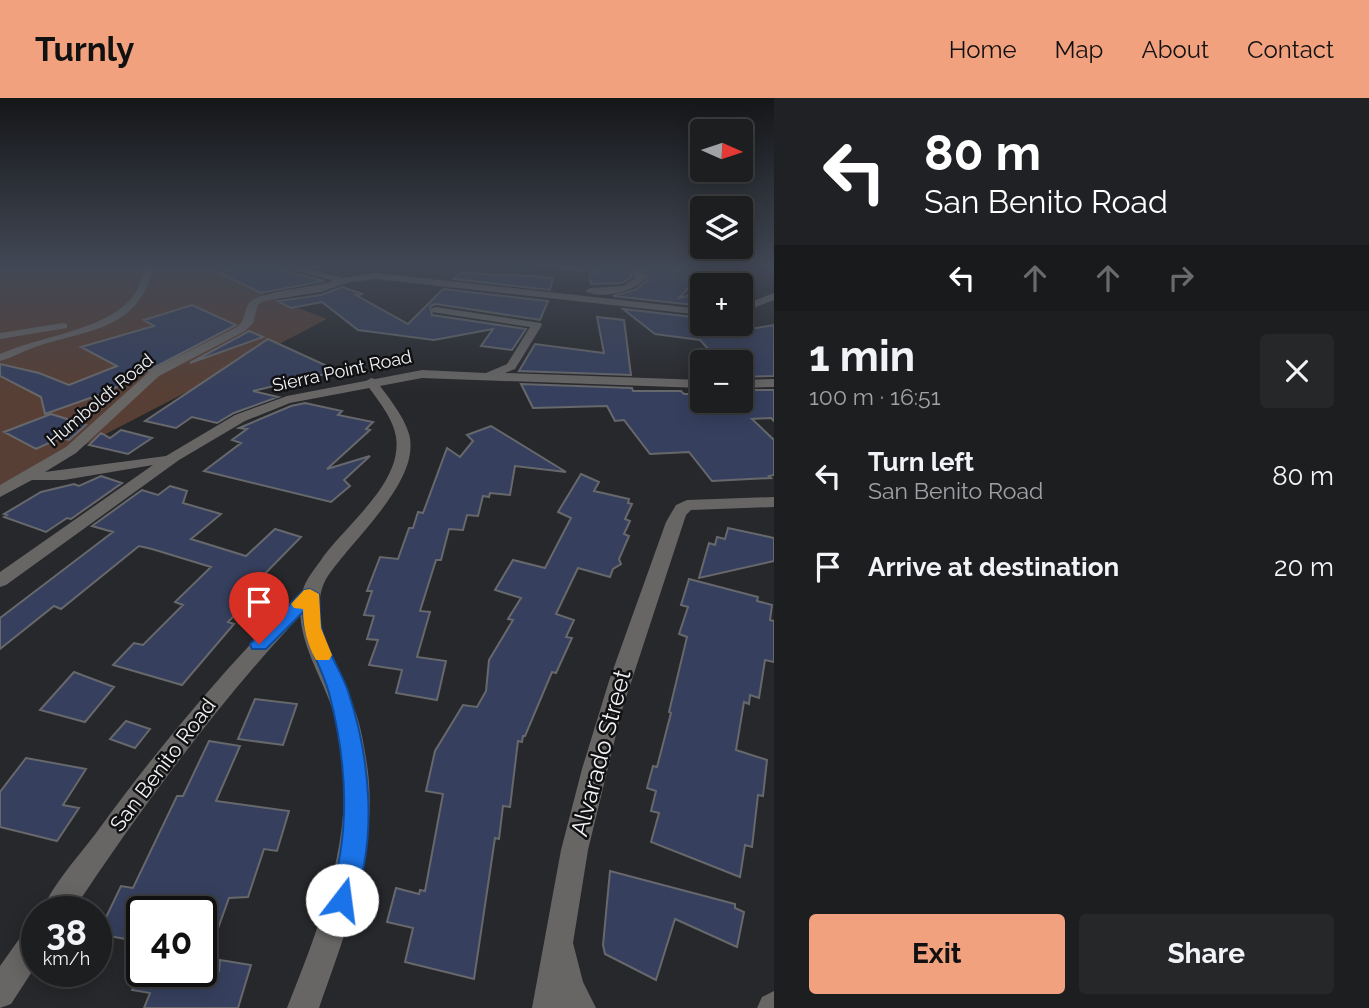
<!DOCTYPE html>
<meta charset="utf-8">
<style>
body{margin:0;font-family:Raleway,sans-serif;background:#252729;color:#f1f3f6;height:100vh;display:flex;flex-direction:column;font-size:26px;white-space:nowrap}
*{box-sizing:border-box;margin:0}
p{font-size:23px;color:#a0a2a5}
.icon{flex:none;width:38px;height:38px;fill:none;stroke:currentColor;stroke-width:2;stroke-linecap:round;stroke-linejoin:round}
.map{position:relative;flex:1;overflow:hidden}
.details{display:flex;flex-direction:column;background:#1d1e20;width:595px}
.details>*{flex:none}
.hud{background:#202124;color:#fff;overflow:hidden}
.needle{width:46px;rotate:93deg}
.fabs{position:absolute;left:690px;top:21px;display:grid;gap:14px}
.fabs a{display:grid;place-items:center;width:63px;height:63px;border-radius:7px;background:#1d1e20;box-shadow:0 4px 18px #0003,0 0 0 2px #3b3c3e;font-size:35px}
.speed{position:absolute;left:21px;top:798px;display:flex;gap:14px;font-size:35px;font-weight:700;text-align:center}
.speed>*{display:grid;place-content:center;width:91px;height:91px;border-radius:50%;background:#1d1e20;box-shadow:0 4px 18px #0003,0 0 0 2px #3b3c3e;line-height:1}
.speed small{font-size:18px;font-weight:400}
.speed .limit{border:4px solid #111;border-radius:10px;background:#fff;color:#111}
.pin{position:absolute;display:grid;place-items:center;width:60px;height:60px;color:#fff;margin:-72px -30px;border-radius:50% 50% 50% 0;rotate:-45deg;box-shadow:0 0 7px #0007}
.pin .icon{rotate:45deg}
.me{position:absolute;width:77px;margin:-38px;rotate:15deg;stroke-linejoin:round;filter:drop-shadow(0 0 5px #0008)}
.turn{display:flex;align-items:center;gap:24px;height:147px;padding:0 35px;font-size:32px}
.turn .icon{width:91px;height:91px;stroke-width:2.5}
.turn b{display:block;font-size:49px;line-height:60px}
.lanes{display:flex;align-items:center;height:66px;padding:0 35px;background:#0003;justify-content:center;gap:35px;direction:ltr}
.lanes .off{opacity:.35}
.round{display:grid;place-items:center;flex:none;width:74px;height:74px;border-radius:7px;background:#252729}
.head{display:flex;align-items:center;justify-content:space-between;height:119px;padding:0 35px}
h1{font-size:42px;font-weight:700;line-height:52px}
.cta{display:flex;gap:14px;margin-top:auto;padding:14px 35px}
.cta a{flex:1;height:80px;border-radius:7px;background:#f1a17e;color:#111;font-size:28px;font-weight:700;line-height:80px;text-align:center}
.cta a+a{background:#252729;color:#f1f3f6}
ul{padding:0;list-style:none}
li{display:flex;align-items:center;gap:21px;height:91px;padding:0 35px}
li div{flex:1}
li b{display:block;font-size:26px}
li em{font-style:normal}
header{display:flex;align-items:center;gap:42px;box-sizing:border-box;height:98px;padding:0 35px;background:#f1a17e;color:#111}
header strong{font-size:33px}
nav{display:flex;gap:38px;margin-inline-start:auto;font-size:24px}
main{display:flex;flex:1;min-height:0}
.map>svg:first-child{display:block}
.green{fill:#573f35}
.building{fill:#36405e;stroke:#67686b;stroke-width:2}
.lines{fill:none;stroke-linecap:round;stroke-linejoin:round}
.minor{fill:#686665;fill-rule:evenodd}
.tertiary{fill:#686665;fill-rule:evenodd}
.route{fill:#1a73e8;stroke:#114b97;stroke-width:2}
.slow{fill:#f59e0b}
.labels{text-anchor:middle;stroke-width:5;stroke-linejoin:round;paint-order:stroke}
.far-street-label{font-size:18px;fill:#f1f2f4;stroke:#111113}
.street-label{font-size:21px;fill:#f1f2f4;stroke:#111113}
.near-street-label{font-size:24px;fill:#f1f2f4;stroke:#111113}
</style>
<header>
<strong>Turnly</strong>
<nav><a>Home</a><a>Map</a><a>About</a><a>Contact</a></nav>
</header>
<main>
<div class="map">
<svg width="774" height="910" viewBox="0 0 774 910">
<rect width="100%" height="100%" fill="#27282b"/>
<path class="green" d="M0,167h208l57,30 62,24 -327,170z"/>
<path class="building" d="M250,167h12l62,16 -63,12 -41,-20z
M613,167h13l6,12 -10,6 -31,1 -2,-10z
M640,167h70l-31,33 23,-6v14l-89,-10 22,-6 13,-10z
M460,175l71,3 22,2 -3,12 -96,-11z
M342,189l21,7 -7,1 52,29 35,-35 105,12 -8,19 -104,-16 -6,2 2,9 94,14 -14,21 -31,-4 12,-17 -59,11 -76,-10 -36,-28 -31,6 -13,-7 43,-6z
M192,207l44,20 -129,67 -62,22 -4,-17 -41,-21v-12l39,9 30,12 48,-19 -36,-19 73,-21 -10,-6z
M623,211l79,9v10l35,-3 7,5 30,-5v51l-34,1v-15h-20l-20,-22 -45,-6z
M597,219l27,3 7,55 -112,-4 16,-27 69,9z
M249,233l14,6 -73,26 56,-30z
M268,241l70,32 -85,20 25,6 -44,16 -17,10 -25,-6 -16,11 -31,-7z
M521,286l111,4 1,3h48l3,3h18v7h38v-9h8l-2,-2h28v31l-3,-3 -19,1 22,21v35l-5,1 2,2 -59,3 -23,-29 -39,2 -26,-34 -9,1 -8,-15 -74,2z
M305,305l37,8 -4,4 35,7 -7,7 4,1 -43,39 43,-13 -26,24 6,6 -19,16 -127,-31 37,-28 -9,-3 15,-11 -8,-1 52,-22z
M51,316l35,11 -17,15 -9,-2 -24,11 -32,-17z
M491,328l75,46 -51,-6 -5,29 -20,-2 -1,4 -6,-1 -5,20 -11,-1 -4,15 -14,-1 -8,31h-5l-16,51 10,1 -13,45 29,4 -9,39 -41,-7 6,-23 -33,-5 9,-25 -11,-1 7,-23 -10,-1 8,-24h-5l13,-34 18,2 11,-31h4l5,-16 5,1 24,-65 13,9 13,-16 -6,-6z
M121,332l31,8 -24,16 -39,-9 12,-12 9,5z
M581,376l18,8 -5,9 35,8 -1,4 4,1 -7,15 5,2 -6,13 5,2 -10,23 2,5 -8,5 -3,8 -32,-9 -22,46 18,6 -8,17 6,1 -16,35 -4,-1 -27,64h-2l-1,6 -4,-1 -8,66 -7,-1 -4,33 -4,-1 -21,141 -69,-17 8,-34 -26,-6 9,-34 23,6 1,-4 5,1 18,-97 -17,-3 9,-40 28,-46 14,2 9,-16 3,-31 24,-40 -5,-1 13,-21 -26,-8 18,-30 32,8 26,-50 -13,-6z
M101,378l21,7 -51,36 -4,-1 -21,14 -42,-15 3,-2 -3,-1 37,-22 33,-8 5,2z
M170,388l17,5 -4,12 38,11 -30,25 55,17 29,-27 26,8 -53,54 7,2 -27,29 6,2 -52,61 -69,-20 21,-22 9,2 40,-40 -8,-3 36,-35 -59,-18 -13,-3 -78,63 -7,-3 -54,43v-31l113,-86 -21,-6 50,-36 16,5z
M728,430l46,10v23l-75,17 10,-35 6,2 2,-8 8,2z
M689,481l69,18 -1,4 15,4 -2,15 4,1v41l-9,-2 -6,38 -9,-3 -1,9 -5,-2 -8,48 31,10 -4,36 -5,-1 -6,52 -7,-2 -5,32 -89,-35 8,-29 -8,-2 5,-20 -9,-3 6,-22 4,1 14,-54 -2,-1 18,-75 -8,-3 9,-27 -7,-2z
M74,574l40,15 -29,35 -45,-12z
M255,601l42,5 -14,41 -45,-6z
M126,623l24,8 -15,19 -25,-9z
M209,643l31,5 -24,55 73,10 -12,40 -13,-2 -16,48 -19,1 -25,69 -3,-1v-54h-59v30l-44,-8 23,-48 12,2 44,-92h6z
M26,660l60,11 -23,36 16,3 -22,33 -57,-14v-35z
M610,773l125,33v4l9,4 -7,35 -62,-28 -19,61 -51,-26 -2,-9z
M220,862l31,5 -13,43h-94l6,-15 -18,-3 8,-19h79z"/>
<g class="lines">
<path class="minor" d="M145,167h9c-14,63 -60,64 -113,80 -14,4 -27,12 -41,16v-7c38,-17 103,-24 130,-54 9,-10 12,-22 15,-35z
M277,167h16l50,13 33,-5 326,36v6l-326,-36 -26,3 -29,10 -57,9 -6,4 -5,18 -8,8 -86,45 -83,77 -31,19 121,-16 69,-41 52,-19 135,-26 64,3 21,-9 23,-37 -98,-15v-4l4,-1 105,16 1,2 -27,44 -10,4 197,7v8l-280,-10 -132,25 -45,18 -66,39 -173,125 -6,2v-15l153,-107 -89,15h-32l-32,17v-12l66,-38 85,-77 86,-43c9,-7 6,-16 12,-24 9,-12 67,-16 85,-22z
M529,167h82l-27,7z
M628,167h9l9,13c-12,14 -45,22 -61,13l5,-3 33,-2 13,-8z
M774,195v7l-34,13v-7z
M63,225l4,1v4l-67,11v-6z
M774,281v8l-34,1v-8z
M774,399v10l-83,3 -5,5 -64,195 -34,140 -15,93 10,39 13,26h-64l29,-158 21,-81 27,-88 57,-159 10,-17 11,-5z
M310,490l7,2 2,4 -2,4c-93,96 -171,203 -245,314h-31c13,-30 39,-57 58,-83 62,-85 129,-165 204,-239z
M37,826v40l-26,40 -11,4v-42l27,-38z"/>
<path class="tertiary" d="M371,280l4,1c12,17 28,35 34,55 13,47 -59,107 -83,145 -21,40 13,89 27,127 7,16 10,34 13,52 15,86 -19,170 -47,250h-32c37,-93 74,-187 49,-288 -11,-41 -44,-83 -34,-127 3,-14 14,-25 21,-36 24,-33 80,-75 73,-120 -3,-20 -20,-39 -31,-55z
M774,893v17h-17l5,-11z"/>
</g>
<linearGradient id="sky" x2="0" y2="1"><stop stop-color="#151618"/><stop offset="0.57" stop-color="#414855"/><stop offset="1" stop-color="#414855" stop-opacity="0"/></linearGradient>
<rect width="774" height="295" fill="url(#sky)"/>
<path class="route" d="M310,491l9,5c1,11 0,22 2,32 4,23 20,44 27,65 22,66 31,152 3,217l-9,4 -9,-4 -4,-8c22,-67 18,-139 0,-207 -8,-28 -25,-52 -26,-81l-37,37h-14l-2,-5 54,-54z"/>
<path class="slow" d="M310,491l9,5 2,34 11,27 -3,5h-13c-9,-16 -13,-33 -13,-51l-9,-1 -3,-4 13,-14z"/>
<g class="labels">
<g class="far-street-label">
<text transform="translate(342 273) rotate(-12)" y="6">Sierra Point Road</text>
<text transform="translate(100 302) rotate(-40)" y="6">Humboldt Road</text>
</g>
<g class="street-label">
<text transform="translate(163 667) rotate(-53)" y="7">San Benito Road</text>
</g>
<g class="near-street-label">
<text transform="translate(601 655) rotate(-75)" y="8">Alvarado Street</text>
</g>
</g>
</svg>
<div class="fabs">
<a><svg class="needle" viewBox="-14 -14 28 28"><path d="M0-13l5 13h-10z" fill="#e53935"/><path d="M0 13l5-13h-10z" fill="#a0a2a5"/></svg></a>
<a><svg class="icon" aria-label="layers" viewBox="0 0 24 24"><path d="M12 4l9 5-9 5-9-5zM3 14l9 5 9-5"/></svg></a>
<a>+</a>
<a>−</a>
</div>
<div class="speed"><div>38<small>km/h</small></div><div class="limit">40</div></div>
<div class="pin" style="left:259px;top:546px;background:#d93025"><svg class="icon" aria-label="arrive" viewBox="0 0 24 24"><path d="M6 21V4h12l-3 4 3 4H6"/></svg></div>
<svg class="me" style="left:342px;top:802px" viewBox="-20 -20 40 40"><circle r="19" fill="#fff"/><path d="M0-13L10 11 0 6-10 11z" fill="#1a73e8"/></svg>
</div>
<section class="details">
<div class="hud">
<div class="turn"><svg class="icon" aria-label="left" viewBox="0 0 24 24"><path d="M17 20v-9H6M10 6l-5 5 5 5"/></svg><div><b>80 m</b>San Benito Road</div></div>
<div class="lanes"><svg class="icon" aria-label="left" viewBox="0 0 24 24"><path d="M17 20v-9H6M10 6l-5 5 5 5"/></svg><svg class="icon off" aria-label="ahead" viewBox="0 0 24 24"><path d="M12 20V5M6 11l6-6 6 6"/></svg><svg class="icon off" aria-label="ahead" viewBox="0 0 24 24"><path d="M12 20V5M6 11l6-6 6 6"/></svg><svg class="icon off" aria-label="right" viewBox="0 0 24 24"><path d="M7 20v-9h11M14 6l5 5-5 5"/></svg></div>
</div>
<div class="head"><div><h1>1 min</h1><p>100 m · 16:51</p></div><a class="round"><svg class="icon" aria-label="close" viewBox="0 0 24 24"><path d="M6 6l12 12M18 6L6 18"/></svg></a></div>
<ul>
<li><svg class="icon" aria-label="left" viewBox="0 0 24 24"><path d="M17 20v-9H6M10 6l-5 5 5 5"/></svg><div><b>Turn left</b><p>San Benito Road</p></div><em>80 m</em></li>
<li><svg class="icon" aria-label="arrive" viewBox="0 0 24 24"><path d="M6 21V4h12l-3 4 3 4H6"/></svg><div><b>Arrive at destination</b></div><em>20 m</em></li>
</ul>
<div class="cta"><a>Exit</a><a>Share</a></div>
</section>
</main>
